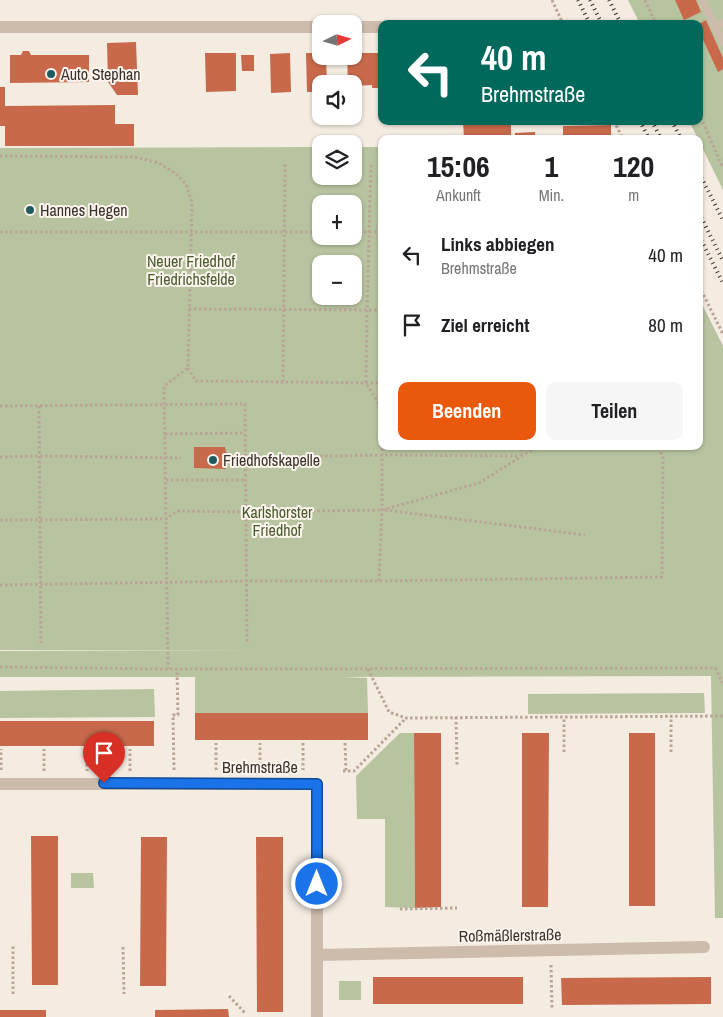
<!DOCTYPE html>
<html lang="de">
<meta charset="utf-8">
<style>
body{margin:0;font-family:"Archivo Narrow",sans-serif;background:#f6f6f6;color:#202124;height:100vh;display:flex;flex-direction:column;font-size:19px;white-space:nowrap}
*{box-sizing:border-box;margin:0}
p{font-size:16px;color:#757577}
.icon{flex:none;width:28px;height:28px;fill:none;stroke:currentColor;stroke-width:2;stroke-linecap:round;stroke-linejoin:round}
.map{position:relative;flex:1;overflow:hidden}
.side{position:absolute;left:378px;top:135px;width:325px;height:315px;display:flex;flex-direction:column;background:#fff;border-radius:10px;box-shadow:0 1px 4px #0004}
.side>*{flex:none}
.guide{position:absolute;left:378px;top:20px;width:325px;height:105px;border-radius:10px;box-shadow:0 1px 4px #0004;background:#00695c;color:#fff;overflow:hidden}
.needle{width:32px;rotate:85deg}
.tools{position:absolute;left:312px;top:15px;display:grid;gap:10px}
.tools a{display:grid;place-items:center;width:50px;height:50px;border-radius:10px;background:#fff;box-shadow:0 1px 4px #0004;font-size:25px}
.pin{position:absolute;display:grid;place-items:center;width:42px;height:42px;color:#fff;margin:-51px -21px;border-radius:50% 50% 50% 0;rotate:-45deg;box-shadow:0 0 5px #0007}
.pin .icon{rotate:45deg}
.me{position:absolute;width:55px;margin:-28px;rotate:0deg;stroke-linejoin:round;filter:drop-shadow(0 0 4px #0008)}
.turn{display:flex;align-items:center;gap:18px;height:105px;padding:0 20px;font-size:22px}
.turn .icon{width:65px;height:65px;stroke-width:2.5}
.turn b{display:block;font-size:35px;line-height:42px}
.eta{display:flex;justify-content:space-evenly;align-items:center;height:85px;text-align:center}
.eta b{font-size:30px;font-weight:700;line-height:35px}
.action{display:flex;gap:10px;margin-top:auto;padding:10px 20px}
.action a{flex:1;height:58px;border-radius:10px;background:#ea580c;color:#fff;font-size:20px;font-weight:700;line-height:58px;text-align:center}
.action a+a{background:#f6f6f6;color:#202124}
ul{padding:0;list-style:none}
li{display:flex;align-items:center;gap:15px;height:70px;padding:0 20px}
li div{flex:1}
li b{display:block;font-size:19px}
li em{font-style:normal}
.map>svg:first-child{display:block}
.green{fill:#b8c4a0;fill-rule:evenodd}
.building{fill:#c8694b}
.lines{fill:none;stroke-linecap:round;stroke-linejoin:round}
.path{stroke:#b9a596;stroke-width:3;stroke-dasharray:2.5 2.5;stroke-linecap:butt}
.lane{stroke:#cdbbac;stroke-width:8}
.street{stroke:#cdbbac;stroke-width:12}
.rail{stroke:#3b302b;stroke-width:4;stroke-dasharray:1 4;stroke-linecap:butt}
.route-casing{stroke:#114b97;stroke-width:12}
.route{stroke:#1a73e8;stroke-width:9}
.poi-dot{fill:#1f5a5e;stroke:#fbf5ee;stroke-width:2}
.labels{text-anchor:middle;stroke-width:4;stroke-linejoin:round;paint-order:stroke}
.poi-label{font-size:16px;fill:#3b302b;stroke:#fbf5ee;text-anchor:start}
.park-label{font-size:16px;fill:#4a5a2e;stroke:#fbf5ee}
.street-label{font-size:16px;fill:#3b302b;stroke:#fbf5ee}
</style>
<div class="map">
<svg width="723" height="1017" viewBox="0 0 723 1017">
<rect width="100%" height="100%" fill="#f4ebe1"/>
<path class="green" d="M628,0h95v190l-24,-49v-2h-1l-9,-18h10v-97h-59z
M321,147v29h33v-29h27v299h318v-148l24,48v572h-8l-4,-242 -371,1 27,1 1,35h-173v-36h-195v-26l262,-1h-262v-502zM321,204h33v32h-33zM321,264h33v32h-33z
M154,689l1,28 -155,1v-27z
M704,693l1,20 -177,1v-20z
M400,733h14l1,175 -30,-1v-88h-28l-1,-43z
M71,873h22l1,15h-23z
M339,981h22v19h-22z"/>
<path class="building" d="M675,0h21l5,12 -17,8z
M706,20l17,38v11l-5,3 -19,-41v-7z
M136,42l2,53h-21l-9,-13 -1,-39z
M23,51h6l2,4h58v27l-79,1v-28h11z
M205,53h31v38l-30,1z
M290,53l1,39 -20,1 -1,-39z
M306,53h15v3h5l1,28h-6v8h-14z
M354,53h27v35h-9v-3l-18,1v-2h-6l-1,-28h7z
M241,55h13v16h-12z
M0,87h5v19l110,-1v19h19v22h-129v-20h-5z
M463,121h48v18h-47z
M611,125v14h-48v-13z
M535,132v7h-20v-6z
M194,447h31l1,5 3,2 3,4 -2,4 -4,3v4l-32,-1z
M195,713h173v27h-173z
M0,721h154v25h-154z
M414,733h27v174l-26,1z
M522,733h27l-1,174h-26z
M629,733h26v173h-26z
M31,836h27v149h-26z
M141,837h26l-1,149h-26z
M256,837h27v175h-26z
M373,977h150v27h-150z
M711,977v27l-149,1 -1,-27z
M228,1009l1,8h-74v-7z
M0,1010h46v7h-46z"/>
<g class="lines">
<path class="path" d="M552,0l11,24
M645,0l11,24
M699,113l24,55
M614,121l9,18
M0,156l134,1 25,6 17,11 10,10 6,19 -4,165 -24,18 4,283
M371,165l-4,145 -1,73 13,21 2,38
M0,232h321
M354,232h27
M699,286l24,48
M189,309l192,1
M188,368l8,13 185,2
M283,382l2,-218
M0,406l245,-2 2,240
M39,406l2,237
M165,434l80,-1
M521,456v-10
M0,457l39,-1 142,2
M245,458l137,-3 138,1
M166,480h80
M385,510l200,25
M0,520l166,-1 11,-8 69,1 136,-2 97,-27 59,-37
M379,581l3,-71v-64
M0,585l246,-4h133l283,-4 1,-119 -5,-12
M0,667l168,2 547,-1 8,15
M368,669l21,43 17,6 317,-2
M456,717l1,50
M303,743v27
M345,743l1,28
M87,749v22
M564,752v-35
M671,752v-36
M1,770v-21
M174,770l-1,-55h5l-1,-46
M216,770v-27
M260,770v-27
M44,771v-22
M130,771v-22
M343,771h11l52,-53
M400,909l57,-1
M123,947l1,47
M551,965l1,44
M13,994v-49
M229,996l16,17"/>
<path class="lane" d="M702,0l13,26
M723,23l-8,3 8,16"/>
<path class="street" d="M0,27h321
M354,27h27
M0,784h317v233
M317,955l387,-8"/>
<path class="rail" d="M578,0l12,24
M590,0l12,24
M609,0l12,24
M640,121l9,18
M652,121l9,18
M672,121l9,18
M699,173l24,47
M699,213l24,48
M699,236l24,47"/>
</g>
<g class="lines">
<g class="route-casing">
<path id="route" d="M104,783l213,1v100"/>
</g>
<use href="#route" class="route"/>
</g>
<g class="poi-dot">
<circle cx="51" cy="74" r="5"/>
<circle cx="30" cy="210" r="5"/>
<circle cx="213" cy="460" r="5"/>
</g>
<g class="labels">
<g class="poi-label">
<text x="61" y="80">Auto Stephan</text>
<text x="40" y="216">Hannes Hegen</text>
<text x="223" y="466">Friedhofskapelle</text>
</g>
<g class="park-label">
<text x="191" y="267">Neuer Friedhof<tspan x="191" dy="18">Friedrichsfelde</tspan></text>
<text x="277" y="518">Karlshorster<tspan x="277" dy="18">Friedhof</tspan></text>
</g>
<g class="street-label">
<text x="260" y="773">Brehmstraße</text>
<text transform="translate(510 935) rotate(-1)" y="6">Roßmäßlerstraße</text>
</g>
</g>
</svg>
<div class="tools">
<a><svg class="needle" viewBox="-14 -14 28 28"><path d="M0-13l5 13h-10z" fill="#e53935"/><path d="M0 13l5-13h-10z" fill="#757577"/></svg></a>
<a><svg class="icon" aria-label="sound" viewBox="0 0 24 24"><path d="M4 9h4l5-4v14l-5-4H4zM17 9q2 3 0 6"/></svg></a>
<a><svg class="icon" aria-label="layers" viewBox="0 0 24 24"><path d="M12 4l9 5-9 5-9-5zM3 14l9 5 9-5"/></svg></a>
<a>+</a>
<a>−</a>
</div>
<div class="pin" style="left:104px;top:783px;background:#d93025"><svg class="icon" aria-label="arrive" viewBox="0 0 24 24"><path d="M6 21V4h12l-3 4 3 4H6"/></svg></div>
<svg class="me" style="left:317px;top:884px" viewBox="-20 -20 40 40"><circle r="17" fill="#1a73e8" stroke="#fff" stroke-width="3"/><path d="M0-11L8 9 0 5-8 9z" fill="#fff"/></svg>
<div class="guide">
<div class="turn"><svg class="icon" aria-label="left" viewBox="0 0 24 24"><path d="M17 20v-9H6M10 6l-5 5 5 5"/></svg><div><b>40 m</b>Brehmstraße</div></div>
</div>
<section class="side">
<div class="eta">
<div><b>15:06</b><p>Ankunft</p></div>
<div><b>1</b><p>Min.</p></div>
<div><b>120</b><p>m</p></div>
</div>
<ul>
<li><svg class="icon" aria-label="left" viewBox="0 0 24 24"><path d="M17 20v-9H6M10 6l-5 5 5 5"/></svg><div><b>Links abbiegen</b><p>Brehmstraße</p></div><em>40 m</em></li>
<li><svg class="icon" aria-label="arrive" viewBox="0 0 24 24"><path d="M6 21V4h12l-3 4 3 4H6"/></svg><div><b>Ziel erreicht</b></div><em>80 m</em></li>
</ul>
<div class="action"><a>Beenden</a><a>Teilen</a></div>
</section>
</div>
